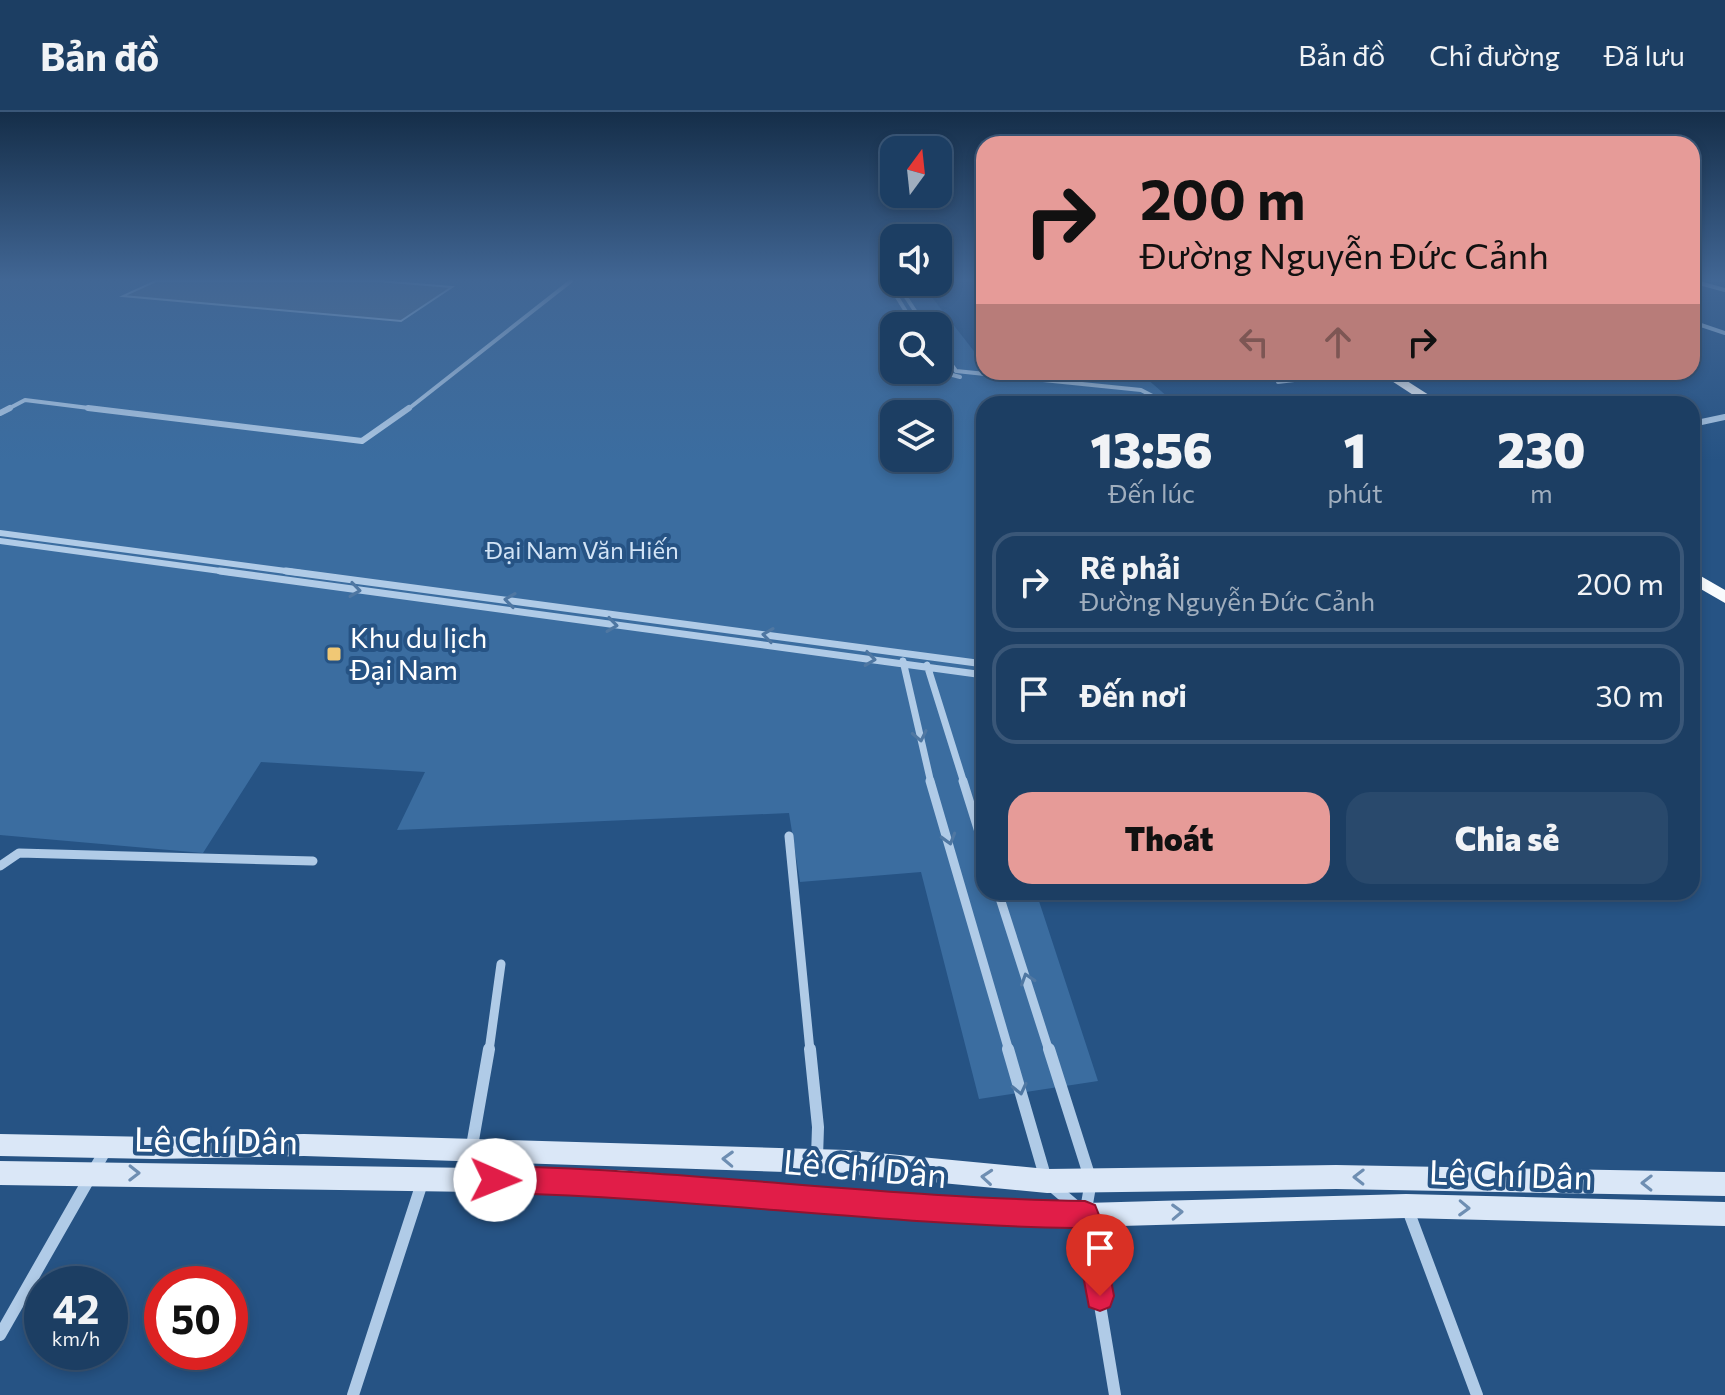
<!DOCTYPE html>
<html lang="vi">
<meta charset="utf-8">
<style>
body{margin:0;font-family:Commissioner,sans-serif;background:#29496c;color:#f1f3f6;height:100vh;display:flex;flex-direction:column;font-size:30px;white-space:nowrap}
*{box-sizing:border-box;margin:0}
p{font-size:26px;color:#a0aebe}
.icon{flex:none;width:44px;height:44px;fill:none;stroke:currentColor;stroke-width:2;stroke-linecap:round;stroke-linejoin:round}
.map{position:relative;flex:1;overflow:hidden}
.drawer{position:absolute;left:976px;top:284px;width:724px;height:504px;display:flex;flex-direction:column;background:#1c3e63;border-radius:24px;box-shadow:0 4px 12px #0003,0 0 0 2px #3a5778}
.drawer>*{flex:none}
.guide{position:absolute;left:976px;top:24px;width:724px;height:244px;border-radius:24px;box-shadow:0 4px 12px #0003,0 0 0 2px #3a5778;background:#e69b98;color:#111;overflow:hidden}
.needle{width:52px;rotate:15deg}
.fabs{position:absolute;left:880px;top:24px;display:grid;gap:16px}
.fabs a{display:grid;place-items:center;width:72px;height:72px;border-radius:16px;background:#1c3e63;box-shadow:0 4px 12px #0003,0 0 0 2px #3a5778;font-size:40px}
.speed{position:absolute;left:24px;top:1154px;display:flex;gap:16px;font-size:40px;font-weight:700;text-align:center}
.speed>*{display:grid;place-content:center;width:104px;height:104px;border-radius:50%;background:#1c3e63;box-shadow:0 4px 12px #0003,0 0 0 2px #3a5778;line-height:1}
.speed small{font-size:20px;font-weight:400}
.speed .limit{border:12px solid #d22;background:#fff;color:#111}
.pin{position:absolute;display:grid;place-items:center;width:68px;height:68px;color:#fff;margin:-82px -34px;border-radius:50% 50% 50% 0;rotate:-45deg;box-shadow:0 0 8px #0007}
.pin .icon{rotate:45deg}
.me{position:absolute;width:88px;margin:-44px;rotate:91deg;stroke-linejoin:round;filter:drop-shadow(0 0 6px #0008)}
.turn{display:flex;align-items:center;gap:28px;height:168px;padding:0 32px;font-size:36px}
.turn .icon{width:104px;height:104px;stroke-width:2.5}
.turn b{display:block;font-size:56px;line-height:68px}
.lanes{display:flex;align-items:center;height:76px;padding:0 32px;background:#0003;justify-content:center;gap:40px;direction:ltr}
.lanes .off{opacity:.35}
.eta{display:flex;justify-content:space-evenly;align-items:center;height:136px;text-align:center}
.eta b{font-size:48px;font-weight:800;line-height:56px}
.button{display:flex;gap:16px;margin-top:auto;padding:16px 32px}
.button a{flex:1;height:92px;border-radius:24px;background:#e69b98;color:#111;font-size:32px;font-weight:800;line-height:92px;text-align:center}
.button a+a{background:#29496c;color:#f1f3f6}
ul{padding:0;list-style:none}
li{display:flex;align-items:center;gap:24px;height:100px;margin:0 16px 12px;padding:0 16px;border:4px solid #3a5778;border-radius:24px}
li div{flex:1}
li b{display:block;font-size:30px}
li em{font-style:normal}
header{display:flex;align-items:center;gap:48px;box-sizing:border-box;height:112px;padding:0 40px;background:#1c3e63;border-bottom:2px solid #3a5778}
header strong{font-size:38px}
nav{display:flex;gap:44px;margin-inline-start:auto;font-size:28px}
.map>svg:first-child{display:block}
.green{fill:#3b6da0;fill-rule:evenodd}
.water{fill:#557496;stroke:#a4c6e8;stroke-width:2}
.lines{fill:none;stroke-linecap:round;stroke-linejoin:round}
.minor-far4{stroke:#b0cbe7;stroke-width:4}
.minor-far3{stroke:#b0cbe7;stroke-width:6}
.minor-far2{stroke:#b0cbe7;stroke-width:7}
.minor-far1{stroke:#b0cbe7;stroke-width:9}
.minor{stroke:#b0cbe7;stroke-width:12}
.secondary{fill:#dae7f7;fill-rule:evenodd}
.trunk{fill:#f8fbfe;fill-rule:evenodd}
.oneway{stroke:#4f77a2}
.oneway2{stroke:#6e8eb2}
.route{fill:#e11d48;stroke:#92132f;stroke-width:2}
.poi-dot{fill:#f0c875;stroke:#265384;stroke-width:3}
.labels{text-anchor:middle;stroke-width:8;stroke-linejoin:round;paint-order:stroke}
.far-park-label{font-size:24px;fill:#d3e4f6;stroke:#265384}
.poi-label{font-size:28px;fill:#fff;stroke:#265384;text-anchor:start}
.near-street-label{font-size:34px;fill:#fff;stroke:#265384}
</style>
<header>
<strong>Bản đồ</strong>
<nav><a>Bản đồ</a><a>Chỉ đường</a><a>Đã lưu</a></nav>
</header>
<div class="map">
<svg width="1725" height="1283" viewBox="0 0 1725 1283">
<rect width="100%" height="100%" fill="#265384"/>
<path class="green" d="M0,169l920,1 64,82v8h155l37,32h-192v488h52l62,189 -119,18 -58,-227 -121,10 -11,-69 -392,17 28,-58 -164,-10 -58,91 -203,-18zM894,214h44v44h-44zM894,302h44v44h-44z"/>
<path class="water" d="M156,169h222l74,6 -51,34 -278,-25z"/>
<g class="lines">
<path class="minor-far4" d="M887,169l28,45
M1692,169l33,9
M896,170l29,44
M1692,210l33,11
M938,234l18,25 185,19 27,14
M938,252l7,9 15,4
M1278,270l81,-10
M6,298l19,-10 80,10
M407,298l164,-129"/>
<path class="minor-far3" d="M88,296l274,33 47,-33
M0,301l10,-5
M1692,312l33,-7
M0,421l301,40
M0,429l235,32"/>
<path class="minor-far2" d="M220,459l764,104
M286,459l698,93
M903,549l28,122
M927,553l37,118"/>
<path class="minor-far1" d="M930,669l79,270
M963,669l21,67
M789,724l21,215
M0,754l19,-13 294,8
M998,780l51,159
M489,939l12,-87"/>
<path class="minor" d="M810,937l8,78 -1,30
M1008,937l37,127
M1049,937l42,132 -6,34 30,180
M472,1034l17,-97
M1053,1075l26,22
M1408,1098l69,185
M0,1223l105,-184
M353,1283l69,-212"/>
<path class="secondary" d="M0,1022l154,3 150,-3 543,16 200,19 289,-4 389,7v24l-389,-7 -289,4 -200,-19 -543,-18 -150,3 -154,-3z
M0,1049l617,9 368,31 100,2 321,-9 319,8v24l-319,-8 -321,9 -100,-2 -368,-31 -617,-9z"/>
<path class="trunk" d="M1378,260h15l50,32h-16z
M1692,459l33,19v13l-33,-19z"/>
</g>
<defs><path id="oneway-chevron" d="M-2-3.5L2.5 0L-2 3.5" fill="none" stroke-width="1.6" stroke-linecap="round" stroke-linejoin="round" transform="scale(2)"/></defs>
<g class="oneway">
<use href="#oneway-chevron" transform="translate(355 478) rotate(8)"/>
<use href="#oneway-chevron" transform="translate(510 488) rotate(-172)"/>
<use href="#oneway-chevron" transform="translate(612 513) rotate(8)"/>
<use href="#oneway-chevron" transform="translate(768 523) rotate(-172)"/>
<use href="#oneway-chevron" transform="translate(870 547) rotate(7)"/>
<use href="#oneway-chevron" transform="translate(920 624) rotate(78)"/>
<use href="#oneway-chevron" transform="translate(949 727) rotate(74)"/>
<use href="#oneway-chevron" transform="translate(1027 867) rotate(-108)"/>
<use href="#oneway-chevron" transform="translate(1020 977) rotate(77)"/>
</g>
<g class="oneway2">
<use href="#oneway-chevron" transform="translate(728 1047) rotate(-178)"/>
<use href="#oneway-chevron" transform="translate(134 1061) rotate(1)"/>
<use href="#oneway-chevron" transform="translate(987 1065) rotate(-175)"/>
<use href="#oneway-chevron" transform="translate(1359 1065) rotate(-179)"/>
<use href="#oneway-chevron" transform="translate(1647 1071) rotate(-179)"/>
<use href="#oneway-chevron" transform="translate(1464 1096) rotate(2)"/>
<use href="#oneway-chevron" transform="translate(1177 1100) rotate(-2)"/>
</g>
<linearGradient id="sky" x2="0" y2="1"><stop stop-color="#152e49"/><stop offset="0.48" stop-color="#416694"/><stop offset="1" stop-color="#416694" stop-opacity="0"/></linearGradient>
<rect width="1725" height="349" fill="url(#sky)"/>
<path class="route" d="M495,1054c197,4 393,32 590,35l10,4 4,10 15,81 -4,11 -10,4 -11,-4 -15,-79c-194,-3 -386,-31 -579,-35l-10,-4 -4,-9 4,-10z"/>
<rect class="poi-dot" x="326" y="534" width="16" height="16" rx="4"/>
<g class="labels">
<g class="far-park-label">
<text x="582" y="447">Đại Nam Văn Hiến</text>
</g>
<g class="poi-label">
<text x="350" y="536">Khu du lịch<tspan x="350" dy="32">Đại Nam</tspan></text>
</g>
<g class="near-street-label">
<text transform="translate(216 1029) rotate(1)" y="12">Lê Chí Dân</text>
<text transform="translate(865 1057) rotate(5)" y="12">Lê Chí Dân</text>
<text transform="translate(1511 1063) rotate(2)" y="12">Lê Chí Dân</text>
</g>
</g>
</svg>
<div class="fabs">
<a><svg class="needle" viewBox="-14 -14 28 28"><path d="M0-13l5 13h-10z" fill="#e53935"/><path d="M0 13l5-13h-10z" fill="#a0aebe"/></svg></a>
<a><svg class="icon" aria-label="sound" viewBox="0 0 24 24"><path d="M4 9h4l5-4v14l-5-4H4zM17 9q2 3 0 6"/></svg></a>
<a><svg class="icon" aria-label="search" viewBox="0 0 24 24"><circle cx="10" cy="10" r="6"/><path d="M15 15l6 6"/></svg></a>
<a><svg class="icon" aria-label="layers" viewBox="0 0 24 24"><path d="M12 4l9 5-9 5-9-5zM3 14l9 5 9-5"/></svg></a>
</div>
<div class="speed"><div>42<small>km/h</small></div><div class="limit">50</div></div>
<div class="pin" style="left:1100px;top:1184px;background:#d93025"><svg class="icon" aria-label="arrive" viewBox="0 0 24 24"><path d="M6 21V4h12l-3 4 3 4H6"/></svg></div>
<svg class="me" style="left:495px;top:1068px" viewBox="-20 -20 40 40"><circle r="19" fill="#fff"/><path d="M0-13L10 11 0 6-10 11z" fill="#e11d48"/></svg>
<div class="guide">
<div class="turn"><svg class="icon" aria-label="right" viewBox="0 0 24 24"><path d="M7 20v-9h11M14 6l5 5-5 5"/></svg><div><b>200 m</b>Đường Nguyễn Đức Cảnh</div></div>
<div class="lanes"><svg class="icon off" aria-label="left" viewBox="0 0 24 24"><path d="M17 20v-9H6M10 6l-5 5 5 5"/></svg><svg class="icon off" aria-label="ahead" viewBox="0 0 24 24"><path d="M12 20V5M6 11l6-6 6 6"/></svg><svg class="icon" aria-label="right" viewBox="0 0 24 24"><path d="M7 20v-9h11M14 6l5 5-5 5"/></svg></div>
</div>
<section class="drawer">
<div class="eta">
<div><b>13:56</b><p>Đến lúc</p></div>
<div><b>1</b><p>phút</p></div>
<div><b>230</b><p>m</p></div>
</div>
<ul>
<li><svg class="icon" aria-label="right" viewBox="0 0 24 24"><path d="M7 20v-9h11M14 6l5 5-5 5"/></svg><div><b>Rẽ phải</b><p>Đường Nguyễn Đức Cảnh</p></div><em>200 m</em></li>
<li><svg class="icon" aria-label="arrive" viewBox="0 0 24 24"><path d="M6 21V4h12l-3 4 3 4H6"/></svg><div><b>Đến nơi</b></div><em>30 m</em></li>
</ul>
<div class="button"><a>Thoát</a><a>Chia sẻ</a></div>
</section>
</div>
